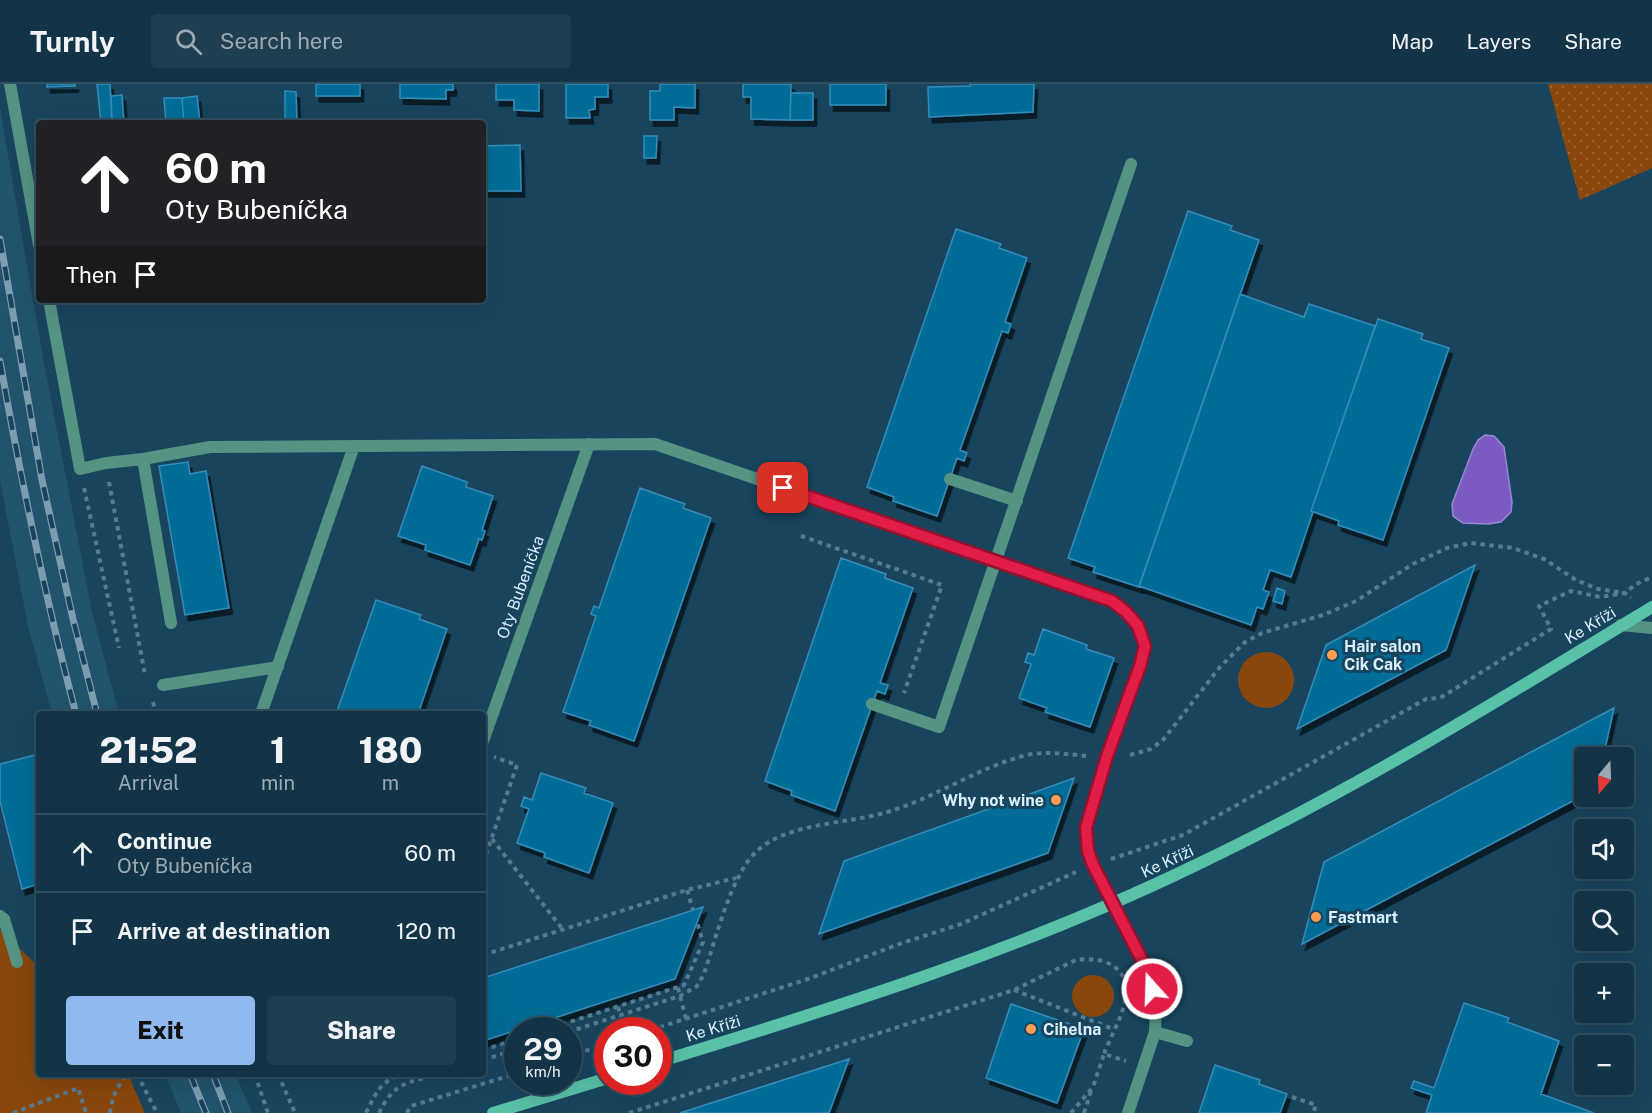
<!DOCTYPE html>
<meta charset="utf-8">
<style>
body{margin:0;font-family:"Public Sans",sans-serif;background:#1f3f51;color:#f1f3f6;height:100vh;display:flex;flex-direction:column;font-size:22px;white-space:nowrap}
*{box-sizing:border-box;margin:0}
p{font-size:20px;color:#9caab3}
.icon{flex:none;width:33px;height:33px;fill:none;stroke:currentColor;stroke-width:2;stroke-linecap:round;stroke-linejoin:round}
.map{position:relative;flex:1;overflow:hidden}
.panel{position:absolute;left:36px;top:627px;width:450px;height:366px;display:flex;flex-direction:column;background:#123446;border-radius:6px;box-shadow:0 6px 24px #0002,0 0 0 2px #314f5f}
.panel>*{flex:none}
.banner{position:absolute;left:36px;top:36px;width:450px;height:183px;border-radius:6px;box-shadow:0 6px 24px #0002,0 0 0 2px #314f5f;background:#202124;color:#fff;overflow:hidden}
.needle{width:39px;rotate:199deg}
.buttons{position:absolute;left:1574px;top:663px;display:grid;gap:12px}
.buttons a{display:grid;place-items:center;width:60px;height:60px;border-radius:6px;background:#123446;box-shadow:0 6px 24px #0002,0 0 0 2px #314f5f;font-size:30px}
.speed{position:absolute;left:504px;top:933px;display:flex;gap:12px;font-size:30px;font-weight:700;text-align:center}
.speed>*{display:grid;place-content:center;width:78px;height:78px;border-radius:50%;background:#123446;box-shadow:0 6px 24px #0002,0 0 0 2px #314f5f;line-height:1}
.speed small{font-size:15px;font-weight:400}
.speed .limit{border:9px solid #d22;background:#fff;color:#111}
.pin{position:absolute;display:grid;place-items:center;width:51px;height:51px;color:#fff;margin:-26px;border-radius:12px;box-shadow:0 3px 9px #0006}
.me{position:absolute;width:66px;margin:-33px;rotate:340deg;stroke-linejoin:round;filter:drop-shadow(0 0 4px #0008)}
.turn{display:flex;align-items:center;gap:21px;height:126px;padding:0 30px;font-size:27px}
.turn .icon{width:78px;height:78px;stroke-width:2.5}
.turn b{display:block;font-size:42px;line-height:51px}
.then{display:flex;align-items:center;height:57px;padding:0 30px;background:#0003;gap:12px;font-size:22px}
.eta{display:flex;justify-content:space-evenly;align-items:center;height:102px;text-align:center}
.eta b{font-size:36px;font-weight:800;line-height:42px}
.primary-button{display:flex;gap:12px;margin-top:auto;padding:12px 30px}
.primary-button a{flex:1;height:69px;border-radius:6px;background:#90b9f0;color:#111;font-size:24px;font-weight:800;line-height:69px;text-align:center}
.primary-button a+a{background:#1f3f51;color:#f1f3f6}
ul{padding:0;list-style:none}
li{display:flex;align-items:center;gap:18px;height:78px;padding:0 30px;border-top:2px solid #314f5f}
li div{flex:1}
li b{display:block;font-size:22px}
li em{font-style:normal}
header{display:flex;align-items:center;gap:36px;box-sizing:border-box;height:84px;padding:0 30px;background:#123446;border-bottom:2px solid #314f5f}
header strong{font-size:28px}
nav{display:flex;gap:33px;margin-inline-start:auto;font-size:21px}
.search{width:420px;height:54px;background:#1f3f51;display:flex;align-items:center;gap:15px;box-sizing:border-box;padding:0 21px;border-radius:6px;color:#9caab3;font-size:22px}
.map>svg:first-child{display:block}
.built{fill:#21536d}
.grass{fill:url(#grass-dots)}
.green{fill:#89470c}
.water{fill:#7c5cc2;stroke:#9888d4;stroke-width:1.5}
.building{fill:#026c97;stroke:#368cb9;stroke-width:1.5;filter:url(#shadow)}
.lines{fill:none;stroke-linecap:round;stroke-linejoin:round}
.path{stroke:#557b91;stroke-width:4;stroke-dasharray:4.5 4.5;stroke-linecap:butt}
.lane{stroke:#559383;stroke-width:12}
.street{stroke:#559383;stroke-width:12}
.secondary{stroke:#58c1a8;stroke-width:12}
.rail-casing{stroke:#7c9db1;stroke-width:7}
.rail{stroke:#18455d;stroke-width:4.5;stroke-dasharray:14;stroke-linecap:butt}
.route-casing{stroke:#92132f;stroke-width:15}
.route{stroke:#e11d48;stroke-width:10}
.poi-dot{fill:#fd9d55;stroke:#18455d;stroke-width:2}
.labels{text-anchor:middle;stroke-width:6;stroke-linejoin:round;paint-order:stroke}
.street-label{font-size:16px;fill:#d9f0ff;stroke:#18455d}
.poi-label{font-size:16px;font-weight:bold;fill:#d9f0ff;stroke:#18455d;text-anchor:start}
</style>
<header>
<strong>Turnly</strong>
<div class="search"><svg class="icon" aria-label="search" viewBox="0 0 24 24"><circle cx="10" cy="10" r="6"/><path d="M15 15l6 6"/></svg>Search here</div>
<nav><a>Map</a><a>Layers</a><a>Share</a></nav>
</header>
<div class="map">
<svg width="1652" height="1029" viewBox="0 0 1652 1029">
<defs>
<pattern id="grass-dots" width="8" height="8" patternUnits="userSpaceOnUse" patternTransform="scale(1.5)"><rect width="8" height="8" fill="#89470c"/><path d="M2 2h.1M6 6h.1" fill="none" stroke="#996230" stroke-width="1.8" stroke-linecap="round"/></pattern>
<filter id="shadow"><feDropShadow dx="3.5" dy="6" stdDeviation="0" flood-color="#0009"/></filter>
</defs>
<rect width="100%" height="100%" fill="#18455d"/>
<path class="built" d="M0,24l43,250 49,254 27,102h-67l-24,-88 -28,-146z
M165,990h70l17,39h-71z"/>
<path class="grass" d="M1548,0h104v84l-72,32z"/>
<path class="green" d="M1238 596a28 28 0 1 1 56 0a28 28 0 1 1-56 0Z
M0,846l39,37v107h89l17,39h-145z
M1072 912a21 21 0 1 1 42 0a21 21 0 1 1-42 0Z"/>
<path class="water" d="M1485,351l9,1 10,11 8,55 -1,10 -10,10 -13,2 -25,-1 -10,-7 -1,-12 21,-55 5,-9z"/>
<path class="building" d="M47,0h28v2l-28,1z
M97,0h13l2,39h-11z
M316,0h44v12h-44z
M400,0h53v6h-7v9l-46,-1z
M496,0h43v27l-25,-1v-10h-18z
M566,0h42v13h-13v12l-6,1 1,8h-24z
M660,0h35v24l-21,-1v13h-24v-29h10z
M743,0h48l-1,36 -39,-1v-22h-8z
M830,0h56v21h-56z
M970,0h64l-1,28 -104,5 -1,-30 42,-1z
M285,7l11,1 1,31h-12z
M791,9h22v27h-23z
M122,11l2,28h-12l-1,-27z
M197,12l3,27h-16l-2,-25z
M164,14h18l2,25h-18z
M644,52h13l-1,22h-12z
M520,61l1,46h-38v-45z
M1188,127l44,15 -2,4 29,10 -120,347 -46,-15 2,-5 -27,-9z
M956,145l45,15 -2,4 28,10 -22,64 6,2 -3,9 -6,-2 -42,119 7,3 -3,8 -7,-3 -20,58 -44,-15 1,-4 -27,-10z
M1240,210l64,23 5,-13 66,22 -64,185 2,1 -22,65 -21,-7 -7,20 6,2 -6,17 -6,-2 -6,18 -112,-39z
M1378,235l45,15 -2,5 28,9 -66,192 -45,-15 1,-4 -28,-10z
M188,378l2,12 16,-3 23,137 -44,7 -26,-149z
M422,382l45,16 -1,5 27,9 -11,34 3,1 -3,9 -3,-1 -9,26 -45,-15 1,-5 -28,-9z
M640,404l45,16 -2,4 28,10 -77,223 -45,-16 2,-4 -28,-9 33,-96 -5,-2 3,-8 5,2z
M841,474l45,16 -1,4 28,10 -33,95 8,2 -3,9 -8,-3 -42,120 -44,-16 1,-4 -27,-10z
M1475,481l-29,85 -149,79 29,-84z
M1277,504l8,3 -3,13 -9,-3z
M376,516l45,15 -2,4 28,10 -29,85h-82z
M1043,545l44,16 -1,4 28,9 -24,69 -45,-15 2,-4 -28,-10 12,-34 -6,-2 3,-9 6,2z
M1614,624l-11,50h-19v37l-282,149 22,-82z
M35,671l4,16v113l-17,5 -22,-88v-37z
M541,689l45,15 -2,5 29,10 -24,70 -45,-16 1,-4 -28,-10 12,-34 -8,-3 3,-9 8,3z
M1074,694l-26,75 -229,81 25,-73z
M703,823l-28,72 -192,62v-63z
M1464,919l45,15 -2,4 52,19 -18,53 53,19h-168l6,-18 -21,-7 3,-7 20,7z
M1011,920l73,25 -27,74 -71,-25z
M849,975l-20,54h-149z
M1215,981l45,15 -1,4 28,10 -7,19h-81z"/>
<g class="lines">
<path class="path" d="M109,398l36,193
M84,404l35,160
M801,452l141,49 -38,108
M153,618l3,12
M1130,671l21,-6 12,-9 57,-73 25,-25 17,-9 61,-18 33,-14 57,-37 34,-16 24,-5 42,5 31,11 32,21 22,9 27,4 6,5
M492,755l72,92
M1111,775l72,-24 243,-136 14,-1 111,-69 -12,-23 32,-15 29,6 25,-4 11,-9 16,-7
M483,779l34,-98 -23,-8
M687,806l6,20
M483,871l204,-65 49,-12
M678,904l8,31
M1014,906l99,39
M618,923l7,23
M545,946l139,-45 19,-43 -6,-20
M651,946l157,-51 91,-35 62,-20 115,-52
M568,948l112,-36 17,-10 7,-12c11,-33 27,-98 51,-121 29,-30 90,-29 129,-40 50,-14 94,-46 143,-58 20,-4 39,-1 59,1
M510,957l8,23
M483,966l35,-11
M568,972l40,-12
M483,976l35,-11
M137,990l20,39
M257,990v7l11,32
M278,990l17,39
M1292,1013l24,8 -3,8
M13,1029l65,-25 8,25
M110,1029l3,-16 12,-23
M366,1029c10,-20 14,-32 37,-39
M379,1029c16,-32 27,-29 59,-39
M407,1029l4,-7 107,-33
M629,1029l385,-123 62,-30c13,-2 29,-1 40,8 25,21 -3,61 -12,86
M1071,1029l22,-26 11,-33 22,7
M1084,1029l7,-22"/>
<path class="lane" d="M950,395l67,22
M1621,541l31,3
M872,620l67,23 192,-563
M4,835l13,43
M1155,948l32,9"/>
<path class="street" d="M10,0l29,161
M49,216l31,169 26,-6 37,-4 67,-12 445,-3 457,157 14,11 12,14 7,20 -5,20 -33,90 -21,72 2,23 5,14 50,97 13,41 -1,29 -27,81
M143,375l28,164
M163,601l115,-18
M261,630l93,-268
M483,657l106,-297
M0,832l4,3"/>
<path class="secondary" d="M658,978c184,-56 365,-113 538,-197 158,-75 307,-167 456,-258
M493,1029l115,-35"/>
<g class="rail-casing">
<path id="rail" d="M0,155l42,241 31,139 24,95
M0,277c21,119 45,236 76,353
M190,990l16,39
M213,990l15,39"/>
</g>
<use href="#rail" class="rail"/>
</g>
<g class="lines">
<g class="route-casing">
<path id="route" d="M783,404l329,113 14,11 12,14 7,20 -5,20 -33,90 -21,72 2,23 5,14 50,97 9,27"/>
</g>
<use href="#route" class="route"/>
</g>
<g class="poi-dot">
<circle cx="1332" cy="571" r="6"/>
<circle cx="1056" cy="716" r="6"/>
<circle cx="1316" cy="833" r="6"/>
<circle cx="1031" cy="945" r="6"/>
</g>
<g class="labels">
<g class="street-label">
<text transform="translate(520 503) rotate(-70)" y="6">Oty Bubeníčka</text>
<text transform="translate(1590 541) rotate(-31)" y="6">Ke Kříži</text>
<text transform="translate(1167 777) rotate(-25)" y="6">Ke Kříži</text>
<text transform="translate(713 944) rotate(-17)" y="6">Ke Kříži</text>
</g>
<g class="poi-label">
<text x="1344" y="568">Hair salon<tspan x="1344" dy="18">Cik Cak</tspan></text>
<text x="1044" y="722" text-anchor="end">Why not wine</text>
<text x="1328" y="839">Fastmart</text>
<text x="1043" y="951">Cihelna</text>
</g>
</g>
</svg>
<div class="buttons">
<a><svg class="needle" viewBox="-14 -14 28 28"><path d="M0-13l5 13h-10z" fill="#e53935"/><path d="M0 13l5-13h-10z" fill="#9caab3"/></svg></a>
<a><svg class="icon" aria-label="sound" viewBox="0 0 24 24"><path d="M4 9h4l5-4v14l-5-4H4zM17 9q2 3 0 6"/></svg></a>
<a><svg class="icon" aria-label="search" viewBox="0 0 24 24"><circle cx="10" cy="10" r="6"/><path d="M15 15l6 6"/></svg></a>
<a>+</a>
<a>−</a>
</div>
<div class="speed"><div>29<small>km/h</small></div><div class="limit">30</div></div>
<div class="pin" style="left:783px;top:404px;background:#d93025"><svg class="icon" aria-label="arrive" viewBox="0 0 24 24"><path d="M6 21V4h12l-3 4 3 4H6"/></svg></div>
<svg class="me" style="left:1152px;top:905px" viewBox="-20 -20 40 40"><circle r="17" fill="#e11d48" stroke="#fff" stroke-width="3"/><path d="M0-11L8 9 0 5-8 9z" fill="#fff"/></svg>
<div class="banner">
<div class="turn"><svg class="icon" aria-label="ahead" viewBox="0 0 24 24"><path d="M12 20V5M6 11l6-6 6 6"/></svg><div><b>60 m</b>Oty Bubeníčka</div></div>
<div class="then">Then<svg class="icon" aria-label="arrive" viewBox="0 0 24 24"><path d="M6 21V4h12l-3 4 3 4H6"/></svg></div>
</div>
<section class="panel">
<div class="eta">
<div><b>21:52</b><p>Arrival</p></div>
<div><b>1</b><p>min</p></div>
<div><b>180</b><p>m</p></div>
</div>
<ul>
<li><svg class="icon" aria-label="ahead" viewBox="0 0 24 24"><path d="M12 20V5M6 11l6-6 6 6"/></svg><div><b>Continue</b><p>Oty Bubeníčka</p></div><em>60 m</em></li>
<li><svg class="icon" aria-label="arrive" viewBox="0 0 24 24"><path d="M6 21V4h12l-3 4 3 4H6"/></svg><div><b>Arrive at destination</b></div><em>120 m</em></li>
</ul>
<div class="primary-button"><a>Exit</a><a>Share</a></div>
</section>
</div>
